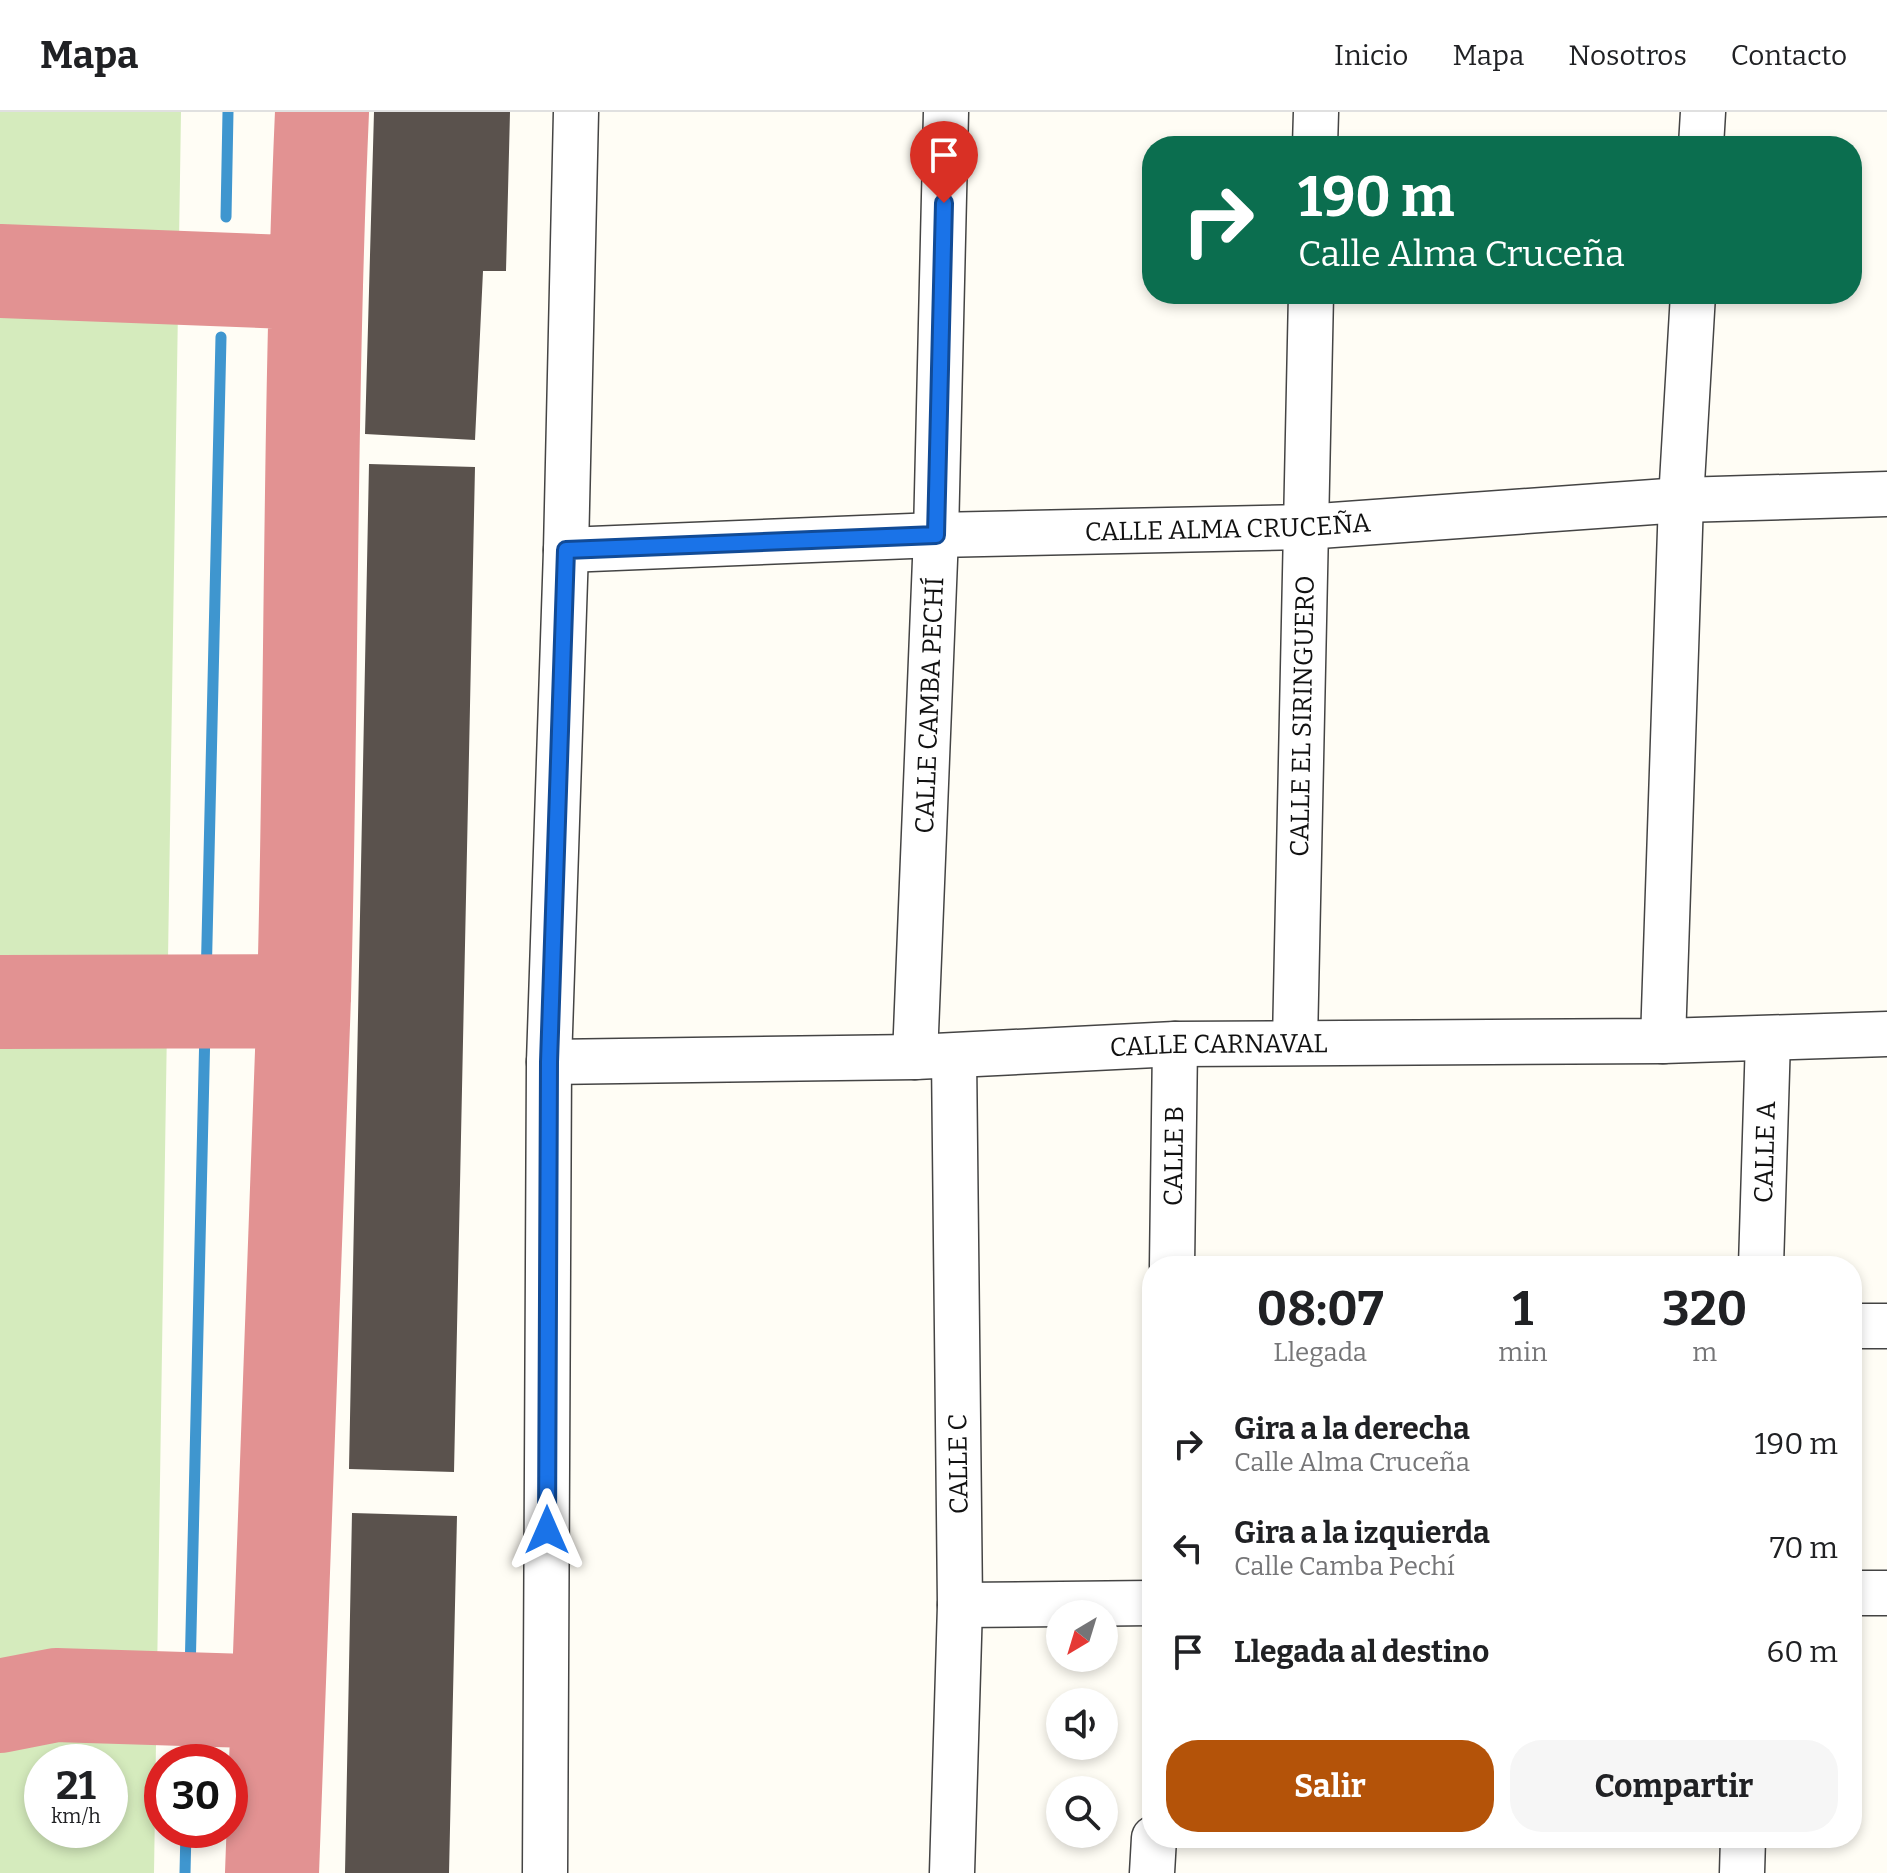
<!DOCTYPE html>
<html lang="es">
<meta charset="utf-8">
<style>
body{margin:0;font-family:Bitter,serif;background:#f6f6f6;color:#202124;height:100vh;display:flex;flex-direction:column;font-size:30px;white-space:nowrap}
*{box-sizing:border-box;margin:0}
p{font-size:26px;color:#757577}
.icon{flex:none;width:44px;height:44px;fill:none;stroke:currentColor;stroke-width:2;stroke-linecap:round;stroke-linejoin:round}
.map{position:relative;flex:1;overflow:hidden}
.details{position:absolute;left:1142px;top:1144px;width:720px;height:592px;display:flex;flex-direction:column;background:#fff;border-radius:32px;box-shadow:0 4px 12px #0003}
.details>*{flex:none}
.banner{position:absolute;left:1142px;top:24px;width:720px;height:168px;border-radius:32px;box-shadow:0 4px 12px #0003;background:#0b6e4f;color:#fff;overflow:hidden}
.needle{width:52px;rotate:218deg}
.controls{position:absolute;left:1046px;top:1488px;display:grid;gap:16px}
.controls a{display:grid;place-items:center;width:72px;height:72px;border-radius:50%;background:#fff;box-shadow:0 4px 12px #0003;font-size:40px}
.speed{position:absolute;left:24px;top:1632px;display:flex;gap:16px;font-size:40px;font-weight:700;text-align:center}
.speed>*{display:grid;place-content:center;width:104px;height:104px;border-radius:50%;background:#fff;box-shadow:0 4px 12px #0003;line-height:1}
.speed small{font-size:20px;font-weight:400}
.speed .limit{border:12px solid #d22;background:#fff;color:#111}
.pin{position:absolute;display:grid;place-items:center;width:68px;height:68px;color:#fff;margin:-82px -34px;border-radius:50% 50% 50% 0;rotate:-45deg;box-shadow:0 0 8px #0007}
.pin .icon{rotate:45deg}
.me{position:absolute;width:88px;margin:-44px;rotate:0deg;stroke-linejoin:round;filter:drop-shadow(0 0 6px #0008)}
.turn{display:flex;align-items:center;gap:28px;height:168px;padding:0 24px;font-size:36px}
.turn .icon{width:104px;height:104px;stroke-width:2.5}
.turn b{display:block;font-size:56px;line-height:68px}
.eta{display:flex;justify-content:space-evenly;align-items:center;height:136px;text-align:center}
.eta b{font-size:48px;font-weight:700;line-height:56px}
.cta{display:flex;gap:16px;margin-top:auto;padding:16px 24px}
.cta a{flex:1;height:92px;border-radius:32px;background:#b45309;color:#fff;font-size:32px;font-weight:700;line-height:92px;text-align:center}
.cta a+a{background:#f6f6f6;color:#202124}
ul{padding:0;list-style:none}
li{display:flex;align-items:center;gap:24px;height:104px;padding:0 24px}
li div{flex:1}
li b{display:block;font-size:30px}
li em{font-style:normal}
header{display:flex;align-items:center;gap:48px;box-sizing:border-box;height:112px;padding:0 40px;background:#fff;border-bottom:2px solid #e0e0e0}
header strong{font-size:38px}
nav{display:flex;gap:44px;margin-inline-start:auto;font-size:28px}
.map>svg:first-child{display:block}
.green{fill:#d5ebbd;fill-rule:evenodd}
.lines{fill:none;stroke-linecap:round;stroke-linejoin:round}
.stream{stroke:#3f96cf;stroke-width:11}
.taxiway{stroke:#e29292;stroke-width:94}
.building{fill:#5a524d}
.minor-casing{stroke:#444;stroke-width:47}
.minor{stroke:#fff;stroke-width:44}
.route-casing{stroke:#114b97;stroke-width:20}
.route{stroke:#1a73e8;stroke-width:14}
.labels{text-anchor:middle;stroke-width:8;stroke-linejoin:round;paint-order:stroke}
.street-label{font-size:26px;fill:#111;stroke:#fff}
</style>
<header>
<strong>Mapa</strong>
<nav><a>Inicio</a><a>Mapa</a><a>Nosotros</a><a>Contacto</a></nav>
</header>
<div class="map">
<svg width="1887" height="1761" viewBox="0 0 1887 1761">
<rect width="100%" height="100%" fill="#fffdf5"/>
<path class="green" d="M0,0h181l-27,1761h-154zM42,1650h68v68h-68z"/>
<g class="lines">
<path class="stream" d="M226,105l2,-105
M188,1650l33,-1425
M185,1761l1,-43"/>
<path class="taxiway" d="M0,159l314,12
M0,890l304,-1
M0,1594l56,-11 221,7
M272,1761c8,-292 24,-584 32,-876 8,-295 5,-590 18,-885"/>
</g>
<path class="building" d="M374,0h136l-4,159h-23l-8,169 -110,-6z
M369,352l106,3 -21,1005 -105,-3z
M352,1401l105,3 -8,357h-104z"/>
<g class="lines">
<g class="minor-casing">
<g id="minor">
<path d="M1315,34l1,-34"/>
<path d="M1701,34l2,-34"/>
<path id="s1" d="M566,438l370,-15 369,-8 376,-27 206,-6"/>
<path d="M1663,929l18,-541 12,-206"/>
<path id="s2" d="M1295,930l16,-748"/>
<path id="s3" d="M915,945l21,-522 10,-423"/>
<path id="s4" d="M549,950l366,-5 260,-13 488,-3 224,-7"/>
<path id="s5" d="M1172,1154l3,-222"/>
<path id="s6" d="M1761,1154l7,-227"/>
<path d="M1852,1214h35"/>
<path d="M1852,1481h35"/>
<path d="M960,1493l192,-2"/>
<path d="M545,1761l4,-811 17,-512 10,-438"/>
<path d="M952,1761l8,-268 -6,-549"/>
<path d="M1152,1761l2,-35"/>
<path d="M1742,1761l1,-35"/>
</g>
</g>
<use href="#minor" class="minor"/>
</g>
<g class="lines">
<g class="route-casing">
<path id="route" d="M547,1418l2,-468 17,-512 370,-15 8,-332"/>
</g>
<use href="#route" class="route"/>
</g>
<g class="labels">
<g class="street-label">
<text dy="9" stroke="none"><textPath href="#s1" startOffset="662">CALLE ALMA CRUCEÑA</textPath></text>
<text dy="9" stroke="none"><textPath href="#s3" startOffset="352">CALLE CAMBA PECHÍ</textPath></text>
<text dy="9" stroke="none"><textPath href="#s2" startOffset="326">CALLE EL SIRINGUERO</textPath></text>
<text dy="9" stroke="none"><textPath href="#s4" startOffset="670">CALLE CARNAVAL</textPath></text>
<text dy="9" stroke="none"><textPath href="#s6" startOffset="114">CALLE A</textPath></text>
<text dy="9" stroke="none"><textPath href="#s5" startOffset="110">CALLE B</textPath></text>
<text transform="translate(958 1352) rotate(-91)" y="9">CALLE C</text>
</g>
</g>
</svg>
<div class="controls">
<a><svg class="needle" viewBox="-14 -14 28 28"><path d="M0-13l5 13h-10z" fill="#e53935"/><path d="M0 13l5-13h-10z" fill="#757577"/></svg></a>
<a><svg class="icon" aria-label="sound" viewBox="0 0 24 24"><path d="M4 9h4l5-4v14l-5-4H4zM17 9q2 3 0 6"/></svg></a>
<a><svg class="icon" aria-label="search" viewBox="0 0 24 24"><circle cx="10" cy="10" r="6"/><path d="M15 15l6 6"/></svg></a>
</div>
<div class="speed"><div>21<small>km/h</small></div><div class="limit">30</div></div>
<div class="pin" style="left:944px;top:91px;background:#d93025"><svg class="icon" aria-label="arrive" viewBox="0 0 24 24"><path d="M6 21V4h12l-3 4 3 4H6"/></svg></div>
<svg class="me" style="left:547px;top:1418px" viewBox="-20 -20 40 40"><path d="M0-17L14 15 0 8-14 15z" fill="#1a73e8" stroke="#fff" stroke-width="4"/></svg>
<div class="banner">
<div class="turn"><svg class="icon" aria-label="right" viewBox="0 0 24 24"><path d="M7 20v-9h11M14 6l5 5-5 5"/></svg><div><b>190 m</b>Calle Alma Cruceña</div></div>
</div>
<section class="details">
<div class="eta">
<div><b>08:07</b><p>Llegada</p></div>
<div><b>1</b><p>min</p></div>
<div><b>320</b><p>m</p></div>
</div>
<ul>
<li><svg class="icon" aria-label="right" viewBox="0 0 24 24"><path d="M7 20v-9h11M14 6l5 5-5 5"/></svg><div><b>Gira a la derecha</b><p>Calle Alma Cruceña</p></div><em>190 m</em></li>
<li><svg class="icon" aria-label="left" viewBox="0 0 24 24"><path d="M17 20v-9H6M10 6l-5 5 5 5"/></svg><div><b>Gira a la izquierda</b><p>Calle Camba Pechí</p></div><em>70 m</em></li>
<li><svg class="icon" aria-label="arrive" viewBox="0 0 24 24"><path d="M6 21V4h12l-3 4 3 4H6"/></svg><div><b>Llegada al destino</b></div><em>60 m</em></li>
</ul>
<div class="cta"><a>Salir</a><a>Compartir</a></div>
</section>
</div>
